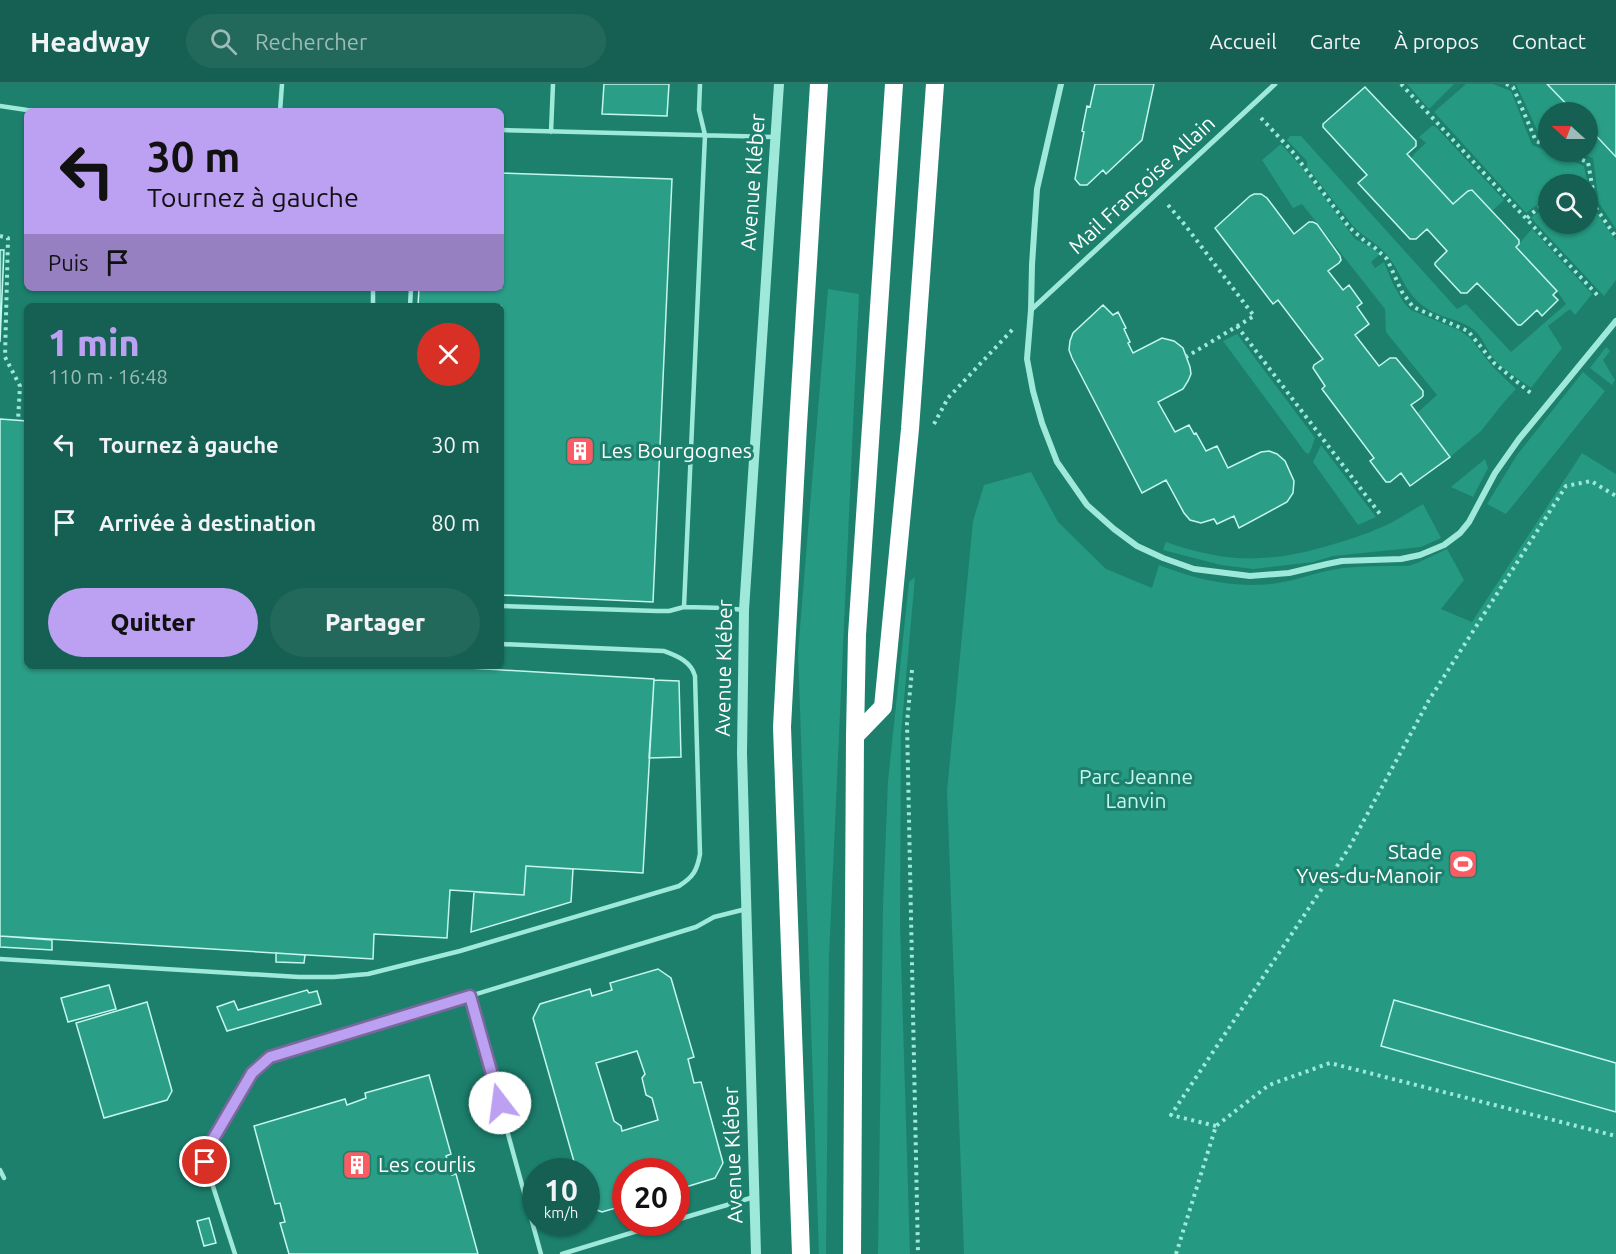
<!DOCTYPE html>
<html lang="fr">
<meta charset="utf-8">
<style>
body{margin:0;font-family:Ubuntu,sans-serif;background:#22695c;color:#f1f3f6;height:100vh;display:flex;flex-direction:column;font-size:22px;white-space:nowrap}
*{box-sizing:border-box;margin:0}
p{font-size:20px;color:#9dbbb8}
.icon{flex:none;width:33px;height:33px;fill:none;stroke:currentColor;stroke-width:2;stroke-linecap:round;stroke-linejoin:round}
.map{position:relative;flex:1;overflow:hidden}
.drawer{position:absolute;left:24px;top:219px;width:480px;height:366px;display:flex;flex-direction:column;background:#156052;border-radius:9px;box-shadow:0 2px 4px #0004}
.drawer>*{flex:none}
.banner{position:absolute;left:24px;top:24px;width:480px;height:183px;border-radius:9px;box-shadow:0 2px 4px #0004;background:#bca0f2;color:#111;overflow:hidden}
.needle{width:39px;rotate:291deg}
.tools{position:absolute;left:1538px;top:18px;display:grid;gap:12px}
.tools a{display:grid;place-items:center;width:60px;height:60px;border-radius:50%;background:#156052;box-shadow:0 2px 4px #0004;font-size:30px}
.speed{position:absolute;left:522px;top:1074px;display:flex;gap:12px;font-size:30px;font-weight:700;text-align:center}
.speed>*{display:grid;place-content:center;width:78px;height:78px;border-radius:50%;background:#156052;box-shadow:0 2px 4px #0004;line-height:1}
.speed small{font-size:15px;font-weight:400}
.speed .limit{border:9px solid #d22;background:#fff;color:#111}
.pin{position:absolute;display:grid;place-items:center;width:51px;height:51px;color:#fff;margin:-26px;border:3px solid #fff;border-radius:50%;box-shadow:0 2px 6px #0007}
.me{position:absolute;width:66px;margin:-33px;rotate:345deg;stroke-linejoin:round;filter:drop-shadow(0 0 4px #0008)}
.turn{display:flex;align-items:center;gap:21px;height:126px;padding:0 24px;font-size:27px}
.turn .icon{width:78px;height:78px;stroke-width:2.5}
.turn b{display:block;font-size:42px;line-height:51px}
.then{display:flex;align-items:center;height:57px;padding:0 24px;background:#0003;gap:12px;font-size:22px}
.round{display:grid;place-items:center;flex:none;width:63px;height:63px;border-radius:32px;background:#22695c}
.overview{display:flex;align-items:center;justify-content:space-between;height:102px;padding:0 24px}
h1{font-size:36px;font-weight:800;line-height:45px;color:#bca0f2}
.cta{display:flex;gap:12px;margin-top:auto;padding:12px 24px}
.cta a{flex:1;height:69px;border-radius:36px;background:#bca0f2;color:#111;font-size:24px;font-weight:800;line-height:69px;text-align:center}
.cta a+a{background:#22695c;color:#f1f3f6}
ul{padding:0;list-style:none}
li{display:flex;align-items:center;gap:18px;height:78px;padding:0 24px}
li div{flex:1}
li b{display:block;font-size:22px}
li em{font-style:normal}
header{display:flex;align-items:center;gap:36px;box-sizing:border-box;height:84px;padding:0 30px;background:#156052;border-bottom:2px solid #347569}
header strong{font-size:28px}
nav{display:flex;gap:33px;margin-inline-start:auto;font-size:21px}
.search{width:420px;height:54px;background:#22695c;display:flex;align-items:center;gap:15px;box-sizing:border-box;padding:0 21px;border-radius:33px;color:#9dbbb8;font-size:22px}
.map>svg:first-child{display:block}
.green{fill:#259981}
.building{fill:#2b9e87;stroke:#c4f7ed;stroke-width:1.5;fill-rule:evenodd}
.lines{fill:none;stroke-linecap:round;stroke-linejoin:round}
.path{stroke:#9fe9da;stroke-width:4;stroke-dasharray:3 4.5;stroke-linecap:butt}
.service{stroke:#9fe9da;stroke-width:4.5}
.pedestrian{stroke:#9fe9da;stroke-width:5}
.minor{stroke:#9fe9da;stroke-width:6}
.tertiary{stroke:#9fe9da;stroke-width:10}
.motorway{stroke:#fff;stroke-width:18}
.route-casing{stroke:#7a689d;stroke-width:15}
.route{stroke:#bca0f2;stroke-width:10}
.labels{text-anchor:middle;stroke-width:6;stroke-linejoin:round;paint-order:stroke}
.street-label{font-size:21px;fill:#fff;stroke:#1c806d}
.poi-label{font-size:21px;fill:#fff;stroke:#1c806d;text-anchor:start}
.park-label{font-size:21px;fill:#c4f7ed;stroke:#1c806d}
</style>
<header>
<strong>Headway</strong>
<div class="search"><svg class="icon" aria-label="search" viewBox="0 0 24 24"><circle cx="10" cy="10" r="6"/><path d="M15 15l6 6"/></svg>Rechercher</div>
<nav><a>Accueil</a><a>Carte</a><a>À propos</a><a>Contact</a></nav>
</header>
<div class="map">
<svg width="1616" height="1170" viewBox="0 0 1616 1170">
<rect width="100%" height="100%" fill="#1c806d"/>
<path class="green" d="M1407,0h47l-25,25z
M1466,0h27l18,7 21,54 52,21 8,39 -5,2v-23h-39v15l-14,8 -8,6 -92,-101z
M1516,0h31l27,28h-26v29l-7,-2z
M1432,42h3l69,74 -12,11 -20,-21 -4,1 -15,13 -42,-45 4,-6 11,-10 -7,-6z
M1587,42l29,31v72l-17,-26 -6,-45 -18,-6h12z
M1290,52h11l156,173 9,-5 45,48 55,-48 -9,-13 -41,-44 16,-18 60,65 -17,21 -5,-6 -22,17 14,22 -31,40c-12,-9 -27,-18 -37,-29 -7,-9 -12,-23 -21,-30 -13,-10 -33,-11 -47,-21 -24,-17 -23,-35 -41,-55 -9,-11 -22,-16 -32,-27l-46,-59v-6l-20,-21z
M1281,60l22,25 52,70 18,9 7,6 -9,8 4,6 9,-6 9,22 11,19 7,7 48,20 11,8 23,29 23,22 -12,13 -23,29 -31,26 -33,-44 20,-18 -51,-63 -1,-23 -83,-105 -9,4 -31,-48z
M1548,124v16h39v-10l9,-2 20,29v39l-12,16 -73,-78 3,-3z
M828,205l31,5 -30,662 -3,298h-7l-21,-602z
M1237,250l78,104 -5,14 -2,2 -3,-2 -82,-111z
M1606,263l4,4 -7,9 12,20 -3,5 -22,-17z
M1583,288l22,19 -99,123 -19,-10 30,-49z
M1321,361l55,72 -18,8 -45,-63z
M1582,369l34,21v780h-652l-17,-463 26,-270 11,-36 47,-13 27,50 48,47 46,19 7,-23c35,14 74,23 112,19 25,-3 48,-13 72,-16 21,-2 43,-2 65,-2l9,-3 30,-14 17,31 -23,29 31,13z
M1485,375l3,9 -15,29 -22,-10z
M1423,420l18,34 -20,9 -88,9 -20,6 -60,7 -32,-4 -58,-15 3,-8c62,22 106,21 168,2 17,-5 32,-10 48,-17 14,-6 27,-15 41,-23z
M915,493l-14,157 -1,190 10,330h-32l5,-348 5,-125 21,-199z"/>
<path class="building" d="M604,0h65l-2,32 -65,-2z
M1095,0h59l-12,56 -36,34 -3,-4 -16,15h-7l-5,-6 9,-47 -2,-1 5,-25 3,1z
M1547,0h69v73l-29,-31v-14h-13z
M1365,3l51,54v5l-9,8 46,50 15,-13 4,-1 47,50v4l-3,3 41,44 -4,4 5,5 -16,16 -5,-6 -16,15h-3l-41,-42 -10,10h-6l-26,-28v-2l12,-12 -20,-22 -11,10h-6l-52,-56 9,-8 -44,-48v-3z
M501,89l171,6 -19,423 -152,-7v-289h-83l1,-18h82z
M1254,110h7l6,4 27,36 15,-12h4l4,2 23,32 1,4 -2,3 -11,8 15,19 6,-5 13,18 -5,4 12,17 -14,11 24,31 11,-8h6l27,33v5l-2,2 -10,7 39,52 -40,29 -9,-13 -11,9h-4l-16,-21 4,-3 -52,-69 3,-3 -12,-18 1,-3 9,-6 -45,-59 -5,4 -58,-76 35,-32z
M0,166h4l-4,92z
M1103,221l10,10 5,-3 8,16 -2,1 6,13 -2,1 5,10 29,-15 12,3 9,7 7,19 1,7 -3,7 -5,8 -25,13 17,30 14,-7 5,9 2,-1 10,18 11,-5 11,22 33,-16 8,-1 8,3 8,7 9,20 -1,12 -6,9 -48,26 -5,-12 -17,8 -3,-5 -13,4 -11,-3 -6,-7 -18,-33 -24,13 -70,-135 -3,-8 1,-9 3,-8z
M0,335l27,2v245h409l218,13 -11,194 -117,-7 -2,29 -74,-5 -3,48 -73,-4 -1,25 -373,-23z
M654,596l25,1 2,76 -32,1z
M526,782l47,3 -2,33 -100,30 3,-40 50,3z
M0,852l52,4v10l-52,-3z
M276,869l29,2 -1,8 -28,-1z
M658,885l13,9 23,79 -6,2 6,24 7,-1 22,81 -8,15 -39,12v-18h-50v33l-24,7 -16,-6v-34h-9l-44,-154 7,-14 50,-15 2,7 20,-6 -2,-7zM637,967l8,23 -3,4 4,17 6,3 6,22 -36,11 -1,-5 -7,-5 -18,-58z
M109,901l7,24 -48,13 -7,-24z
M307,906l2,3 8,-2 4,13 -94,27 -10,-24 17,-6 4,9z
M1394,916l222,63v49l-235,-66z
M147,918l25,89 -5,9 -63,18 -28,-95z
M429,991l22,79 -5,2 6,19 4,-1 22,80h-189l-9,-31 5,-1 -5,-19 -5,1 -21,-78 91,-27 2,6 19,-7 -1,-5z
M209,1134l7,25 -12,3 -7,-25z"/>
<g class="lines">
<path class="path" d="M1401,0l199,214
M1506,0l7,3 23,54 12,5
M1261,34l31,33 57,76 17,15 8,5 13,12 15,33 11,15 55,24 26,32 38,31
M1561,68l27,10 8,46 20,29
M1168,121l17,20 69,91 -68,41
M1587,126l9,-2
M1527,134l11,-10 10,-4
M0,152l8,2 -3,119 15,29 -2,34
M1237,242l143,188
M934,340l14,-26 65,-69
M912,586l-5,53 11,531
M1216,1042l-45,-11 178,-267 80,-148 137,-214 25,-5 25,15
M1176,1170l40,-128 53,-41 61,-22 286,73"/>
<path class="service" d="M0,22l27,4 29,1
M280,27l2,-27
M501,46l273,7
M551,48l2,-48
M373,222v-18
M410,222l1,-18
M501,522l156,5h12l15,-4 21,-472 -6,-25 1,-26
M684,523l41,1 19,2
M0,875l299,18h35l34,-3 92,-23 219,-65c14,-9 18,-15 21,-32l-5,-178c-4,-15 -18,-20 -31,-25l-163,-7
M470,912l71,258
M0,1086l4,8
M676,1136l78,-23
M235,1170l-30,-92 1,-11 46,-78 18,-16 426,-130 18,-10 32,-8
M562,1170l105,-32"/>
<path class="pedestrian" d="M1031,226l244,-226"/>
<path class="minor" d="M1061,0l-24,105 -5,76 -1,45 -4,49 6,32 9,32 15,39 30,43 27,24 23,17 26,12 31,11 56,7 39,-3 38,-9 15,-3 59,-2 19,-4 24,-10 16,-12 9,-11 26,-49 24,-34 97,-118"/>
<path class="tertiary" d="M756,1170l-14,-501 2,-143 35,-526"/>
<path class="motorway" d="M855,652l28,-29 27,-278 25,-345
M801,1170l-19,-527 16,-302 21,-341
M852,1170l3,-518 2,-101 37,-551"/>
</g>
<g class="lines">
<g class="route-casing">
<path id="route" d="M205,1078l1,-11 46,-78 18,-16 200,-61 30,107"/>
</g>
<use href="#route" class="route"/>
</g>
<defs>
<g id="building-square" transform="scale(1.5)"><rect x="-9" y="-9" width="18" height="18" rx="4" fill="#fa5c63" stroke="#1c806d"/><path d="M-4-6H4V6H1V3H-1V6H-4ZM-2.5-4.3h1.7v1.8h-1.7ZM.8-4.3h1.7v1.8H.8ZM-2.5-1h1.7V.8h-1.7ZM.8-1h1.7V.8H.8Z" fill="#fff"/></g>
<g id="stadium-square" transform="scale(1.5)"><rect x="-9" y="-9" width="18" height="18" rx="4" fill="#fa5c63" stroke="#1c806d"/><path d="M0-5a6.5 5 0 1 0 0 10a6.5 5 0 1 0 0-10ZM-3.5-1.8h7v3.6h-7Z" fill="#fff"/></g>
</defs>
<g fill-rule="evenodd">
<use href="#building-square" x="580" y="367"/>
<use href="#stadium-square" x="1463" y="780"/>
<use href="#building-square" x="357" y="1081"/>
</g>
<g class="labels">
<g class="street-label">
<text transform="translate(753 98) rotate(-86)" y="7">Avenue Kléber</text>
<text transform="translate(1142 101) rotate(-43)" y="7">Mail Françoise Allain</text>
<text transform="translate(724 584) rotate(-89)" y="7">Avenue Kléber</text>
<text transform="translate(733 1071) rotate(-92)" y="7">Avenue Kléber</text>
</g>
<g class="poi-label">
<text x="601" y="374">Les Bourgognes</text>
<text x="1442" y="775" text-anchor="end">Stade<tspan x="1442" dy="24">Yves-du-Manoir</tspan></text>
<text x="378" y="1088">Les courlis</text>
</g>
<g class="park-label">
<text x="1136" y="700">Parc Jeanne<tspan x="1136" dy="24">Lanvin</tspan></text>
</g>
</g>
</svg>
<div class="tools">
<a><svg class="needle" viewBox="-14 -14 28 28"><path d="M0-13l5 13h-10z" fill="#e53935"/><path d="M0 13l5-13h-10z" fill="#9dbbb8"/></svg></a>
<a><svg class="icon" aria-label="search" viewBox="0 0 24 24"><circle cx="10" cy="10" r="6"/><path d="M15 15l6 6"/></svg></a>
</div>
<div class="speed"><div>10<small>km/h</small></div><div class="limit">20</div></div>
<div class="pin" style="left:205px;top:1078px;background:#d93025"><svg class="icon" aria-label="arrive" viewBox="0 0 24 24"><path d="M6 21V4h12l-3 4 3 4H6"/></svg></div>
<svg class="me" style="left:500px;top:1019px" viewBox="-20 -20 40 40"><circle r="19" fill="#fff"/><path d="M0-13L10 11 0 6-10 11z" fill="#bca0f2"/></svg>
<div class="banner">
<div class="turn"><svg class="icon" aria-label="left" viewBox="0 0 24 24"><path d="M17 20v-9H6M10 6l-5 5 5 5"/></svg><div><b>30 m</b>Tournez à gauche</div></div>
<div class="then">Puis<svg class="icon" aria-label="arrive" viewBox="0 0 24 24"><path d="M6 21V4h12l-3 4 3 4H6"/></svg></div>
</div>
<section class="drawer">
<div class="overview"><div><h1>1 min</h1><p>110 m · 16:48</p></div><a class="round" style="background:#d93025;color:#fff"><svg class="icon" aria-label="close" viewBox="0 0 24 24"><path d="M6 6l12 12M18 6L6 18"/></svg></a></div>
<ul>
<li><svg class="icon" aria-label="left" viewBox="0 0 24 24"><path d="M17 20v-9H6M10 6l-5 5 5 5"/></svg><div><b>Tournez à gauche</b></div><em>30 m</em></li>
<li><svg class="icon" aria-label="arrive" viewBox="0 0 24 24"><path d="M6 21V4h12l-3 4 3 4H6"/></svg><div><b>Arrivée à destination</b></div><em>80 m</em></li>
</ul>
<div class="cta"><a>Quitter</a><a>Partager</a></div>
</section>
</div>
